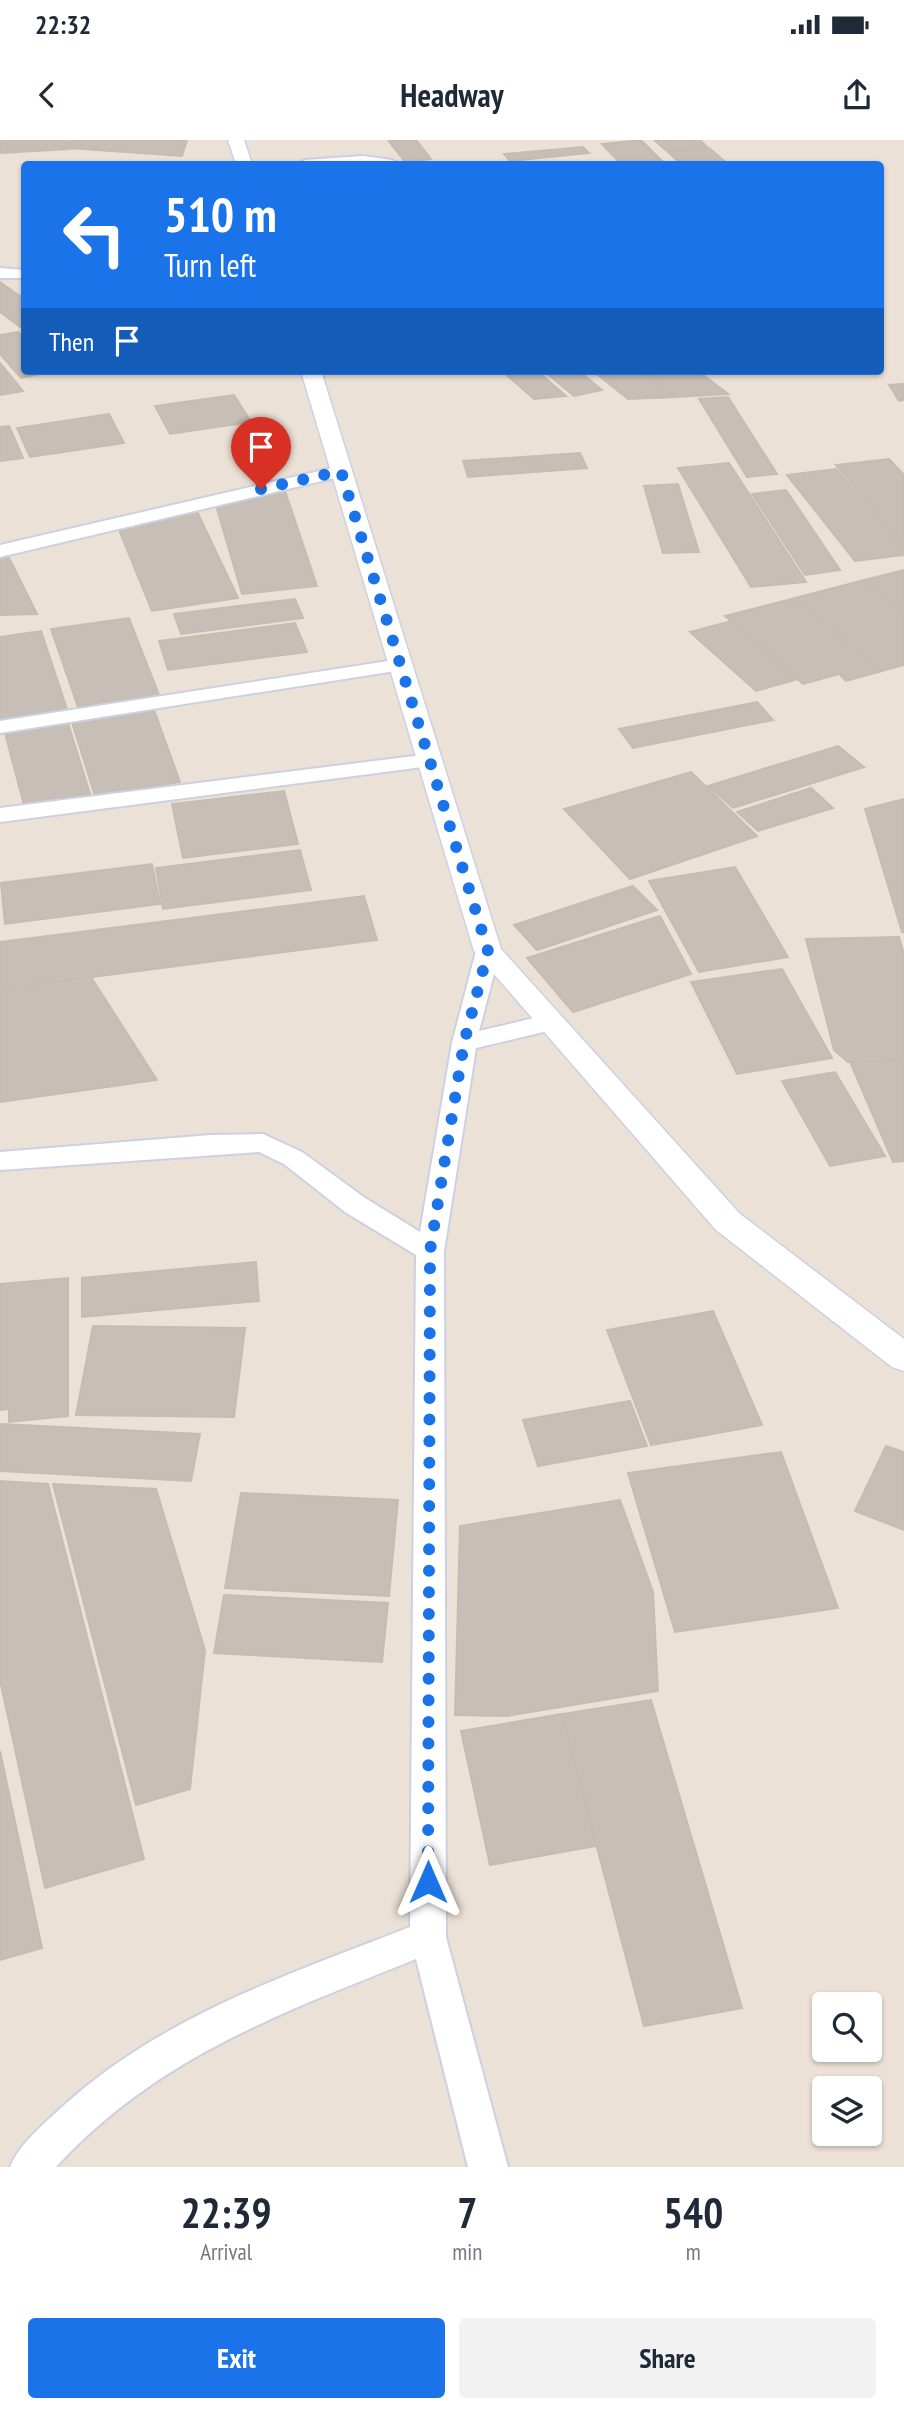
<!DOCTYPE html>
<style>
body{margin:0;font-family:"PT Sans Narrow",sans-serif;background:#f2f2f3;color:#1f2937;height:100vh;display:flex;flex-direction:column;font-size:26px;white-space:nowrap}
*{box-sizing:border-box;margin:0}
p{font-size:23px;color:#747a83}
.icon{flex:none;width:38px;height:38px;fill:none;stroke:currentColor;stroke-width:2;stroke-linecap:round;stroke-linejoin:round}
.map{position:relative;height:2027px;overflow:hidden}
.sheet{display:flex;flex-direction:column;background:#fff;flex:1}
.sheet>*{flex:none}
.hud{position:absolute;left:21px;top:21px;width:863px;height:214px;border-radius:7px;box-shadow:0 2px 5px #0004;background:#1a73e8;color:#fff;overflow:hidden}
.buttons{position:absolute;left:812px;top:1852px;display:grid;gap:14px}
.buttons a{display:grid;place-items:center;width:70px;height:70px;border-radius:7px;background:#fff;box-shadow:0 2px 5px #0004;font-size:35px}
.pin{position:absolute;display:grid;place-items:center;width:60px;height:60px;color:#fff;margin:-72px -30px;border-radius:50% 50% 50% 0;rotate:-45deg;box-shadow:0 0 7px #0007}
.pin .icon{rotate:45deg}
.me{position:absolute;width:77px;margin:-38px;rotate:0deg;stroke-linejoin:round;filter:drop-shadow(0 0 5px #0008)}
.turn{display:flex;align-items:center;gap:24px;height:147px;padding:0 28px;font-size:32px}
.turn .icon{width:91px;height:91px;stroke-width:2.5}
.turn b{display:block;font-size:49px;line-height:60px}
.then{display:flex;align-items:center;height:66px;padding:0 28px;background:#0003;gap:14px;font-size:26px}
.eta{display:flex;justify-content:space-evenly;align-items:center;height:119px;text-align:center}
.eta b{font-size:42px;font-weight:600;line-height:49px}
.button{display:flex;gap:14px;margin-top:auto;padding:14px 28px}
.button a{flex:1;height:80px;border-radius:7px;background:#1a73e8;color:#fff;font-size:28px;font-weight:600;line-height:80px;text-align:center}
.button a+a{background:#f2f2f3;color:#1f2937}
.status{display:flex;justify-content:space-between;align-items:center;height:49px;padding:0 35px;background:#fff;direction:ltr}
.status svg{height:19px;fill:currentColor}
header{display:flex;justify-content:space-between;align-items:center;height:91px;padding:0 28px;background:#fff;font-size:32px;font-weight:600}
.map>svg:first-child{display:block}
.building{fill:#c6beb7;stroke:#c6bdb0;stroke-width:2}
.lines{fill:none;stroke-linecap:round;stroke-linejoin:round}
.minor-casing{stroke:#ccd1e2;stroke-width:4}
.tertiary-casing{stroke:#ccd1e2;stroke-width:3}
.minor{fill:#fff;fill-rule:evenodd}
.tertiary{fill:#fff;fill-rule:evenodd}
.route{stroke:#1a73e8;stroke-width:12;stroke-dasharray:0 21.6}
</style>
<div class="status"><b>22:32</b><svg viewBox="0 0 49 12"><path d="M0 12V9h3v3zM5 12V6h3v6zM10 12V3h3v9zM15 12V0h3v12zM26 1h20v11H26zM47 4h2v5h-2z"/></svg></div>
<header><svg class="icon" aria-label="back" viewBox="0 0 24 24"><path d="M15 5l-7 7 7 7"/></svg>Headway<svg class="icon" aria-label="share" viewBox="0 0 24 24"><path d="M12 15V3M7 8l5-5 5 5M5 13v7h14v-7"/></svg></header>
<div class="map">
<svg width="904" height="2027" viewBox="0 0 904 2027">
<rect width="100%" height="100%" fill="#ece1d6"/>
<path class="building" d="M0,0h68l2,9 -70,4z
M68,0h119l-5,16 -113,-8z
M388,0h28l15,19 -26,3z
M641,0l24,24h-44l-19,-20z
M654,0h46l7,7 -40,4z
M583,7l6,6 -79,8 -6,-7z
M709,8l19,16h-47l-13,-12z
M0,142l24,17v27l-4,1 -20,-15z
M18,192l6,7v32h29l-32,7 -21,-24v-19z
M0,223l23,28 -23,4z
M502,231h35l29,25 -32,3z
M544,231h35l23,19 -28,6z
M593,231h50l33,26 -48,2z
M643,231h55l30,23 -52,3z
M904,244v16l-5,1 -10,-16z
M234,255l17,27 -81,12 -15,-28z
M728,257l49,77 -30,3 -48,-78z
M109,274l15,29 -94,14 -13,-29z
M9,286l14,32 -23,3v-34z
M580,313l7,15 -119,9 -5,-16z
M889,319l15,16v73l-68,-83z
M729,323l77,119 -55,5 -73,-119z
M836,329l68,82v4l-49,6 -68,-86z
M678,344l21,68 -36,1 -19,-67z
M283,345l34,101 -75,8 -27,-92z
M786,350l54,80 -35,5 -53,-81z
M195,367l43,91 -86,13 -35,-86z
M8,416l29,58 -37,1v-58z
M904,430v42l-40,-32z
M864,440l40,32v53l-22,6 -87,-73z
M795,458l87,73 -36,10 -7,-7 -36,10 -78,-68z
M295,459l8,19 -122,16 -7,-20z
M129,478l30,77 -81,12 -27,-78z
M731,481l67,58 -42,12 -66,-59z
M295,483l12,29 -139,18 -9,-29z
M41,491l26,78 -67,11v-83z
M757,562l16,18 -140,28 -14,-19z
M154,570l26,72 -85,14 -23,-74z
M68,583l22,71 -66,11 -19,-72z
M838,606l26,21 -131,41 -25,-22z
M691,632l66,64 -127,43 -66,-70z
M811,648l22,20 -75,23 -21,-19z
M284,651l14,53 -115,14 -11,-54z
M904,659v133h-2l-37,-123z
M300,710l11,40 -148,19 -7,-41z
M152,724l8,40 -155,20 -4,-41z
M735,727l53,90 -89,15 -50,-91z
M633,746l24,24 -120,40 -23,-25z
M364,756l13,44 -377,49v-47z
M660,776l31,58 -118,38 -46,-54z
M899,797l5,17v106l-56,2 -14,-12 -28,-111z
M782,829l50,89 -95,16 -46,-92z
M91,837l66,103 -157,22v-113z
M904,920v101l-11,1 -43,-100z
M835,932l50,84 -55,10 -48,-85z
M256,1122l3,39 -177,16v-39z
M68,1138v138l-59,6v-13l-9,1v-126z
M713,1171l49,114 -111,20 -44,-115z
M93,1186l152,2 -11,89 -158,-2z
M630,1261l17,45 -109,20 -15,-46z
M0,1284l200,10 -9,47 -191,-10z
M886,1306l18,6v78l-49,-19z
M781,1312l57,156 -163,24 -47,-159z
M0,1341l48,3 96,375 -99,29 -45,-208z
M53,1344l103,5 49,161 -15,139 -54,16z
M241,1353l157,7 -9,96 -164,-8z
M620,1360l33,92 5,99 -151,25 -52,-1 5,-189z
M224,1455l164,8 -6,59 -168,-9z
M651,1560l91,308 -98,18 -82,-312z
M562,1574l34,132 -106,19 -29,-134z
M0,1611l42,197 -42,12z"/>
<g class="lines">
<g class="minor-casing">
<path id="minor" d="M363,16l29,4 7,4h-101l7,-4z
M0,128l24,2v8h-24z
M341,326l6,1 3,4 -3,4 -347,82v-12z
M401,519l7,2 3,4 -3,4 -408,64v-12z
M430,614l11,6 -3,5 -438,57v-14z
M488,804l8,2 4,5 -21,80 72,-17 9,2 3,6 -3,6 -84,20 -32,203 2,686 62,230h-40l-52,-208c-134,54 -259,98 -360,208h-46c10,-24 33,-42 52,-60 100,-91 225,-132 348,-180l6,-672 -71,-43 -61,-48 -25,-12 -259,18v-18l211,-17 52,-1 39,18 63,46 55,34 32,-189 24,-92 4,-5z"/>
</g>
<g class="tertiary-casing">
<path id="tertiary" d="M228,0h16l8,24h-16z
M301,231h20l180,578 239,265 164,125v32l-12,-4 -176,-137 -242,-279z"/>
</g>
<use href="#minor" class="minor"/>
<use href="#tertiary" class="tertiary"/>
</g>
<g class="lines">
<path class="route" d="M261,349l80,-18 147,480 -24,92 -34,208 -2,631"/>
</g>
</svg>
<div class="buttons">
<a><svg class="icon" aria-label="search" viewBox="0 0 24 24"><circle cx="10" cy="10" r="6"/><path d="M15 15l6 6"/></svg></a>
<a><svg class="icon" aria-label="layers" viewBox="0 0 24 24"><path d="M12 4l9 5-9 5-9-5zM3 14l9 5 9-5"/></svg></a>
</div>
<div class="pin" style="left:261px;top:349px;background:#d93025"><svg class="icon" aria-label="arrive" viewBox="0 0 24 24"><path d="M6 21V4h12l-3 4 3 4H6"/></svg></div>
<svg class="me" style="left:428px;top:1742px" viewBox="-20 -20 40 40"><path d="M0-17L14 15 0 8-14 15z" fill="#1a73e8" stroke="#fff" stroke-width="4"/></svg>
<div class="hud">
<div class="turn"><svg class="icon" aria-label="left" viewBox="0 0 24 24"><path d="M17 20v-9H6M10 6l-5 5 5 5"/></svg><div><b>510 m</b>Turn left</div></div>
<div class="then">Then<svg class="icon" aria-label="arrive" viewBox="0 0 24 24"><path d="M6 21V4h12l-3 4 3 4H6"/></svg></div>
</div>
</div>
<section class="sheet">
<div class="eta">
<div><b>22:39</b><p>Arrival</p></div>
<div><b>7</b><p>min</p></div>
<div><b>540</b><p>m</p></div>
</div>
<div class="button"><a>Exit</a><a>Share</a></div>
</section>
